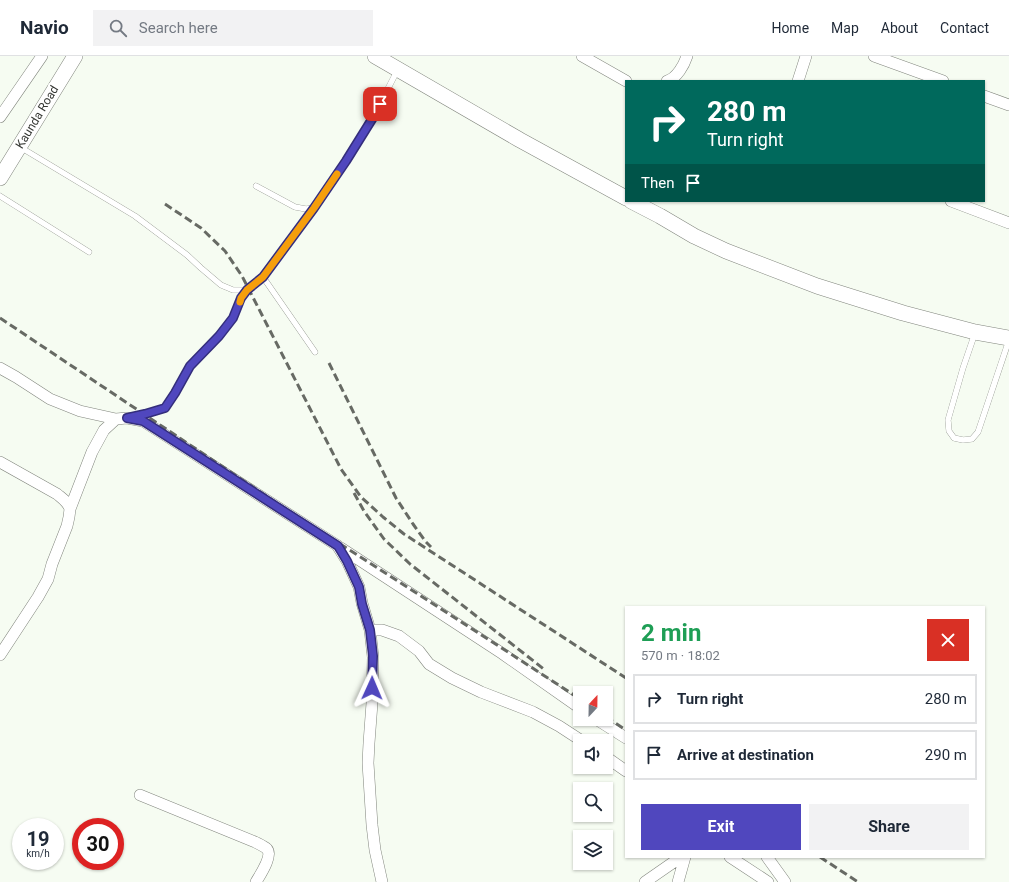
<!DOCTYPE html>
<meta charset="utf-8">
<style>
body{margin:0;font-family:Roboto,sans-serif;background:#f2f2f3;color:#1f2937;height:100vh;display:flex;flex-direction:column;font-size:15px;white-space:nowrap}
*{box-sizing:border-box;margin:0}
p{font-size:13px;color:#747a83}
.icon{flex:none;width:22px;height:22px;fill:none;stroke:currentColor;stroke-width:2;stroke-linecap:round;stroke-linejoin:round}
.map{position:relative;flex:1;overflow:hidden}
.sheet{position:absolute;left:625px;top:550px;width:360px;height:252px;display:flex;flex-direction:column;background:#fff;border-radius:0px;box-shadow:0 1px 3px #0004}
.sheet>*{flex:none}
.hud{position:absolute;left:625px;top:24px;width:360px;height:122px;border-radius:0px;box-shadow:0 1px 3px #0004;background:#00695c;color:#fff;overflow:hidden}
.needle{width:26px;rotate:22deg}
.buttons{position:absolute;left:573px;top:630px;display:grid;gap:8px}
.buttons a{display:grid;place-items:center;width:40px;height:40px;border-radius:0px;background:#fff;box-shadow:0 1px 3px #0004;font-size:20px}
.speed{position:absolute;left:12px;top:762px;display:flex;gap:8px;font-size:20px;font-weight:700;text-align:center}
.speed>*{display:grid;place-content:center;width:52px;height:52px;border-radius:50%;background:#fff;box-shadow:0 1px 3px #0004;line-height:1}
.speed small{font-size:10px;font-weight:400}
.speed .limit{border:6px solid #d22;background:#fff;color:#111}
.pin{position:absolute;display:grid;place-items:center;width:34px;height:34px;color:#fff;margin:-17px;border-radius:8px;box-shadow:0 2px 6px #0006}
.me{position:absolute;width:44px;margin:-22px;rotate:1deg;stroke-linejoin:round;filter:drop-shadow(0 0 3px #0008)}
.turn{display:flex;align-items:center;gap:14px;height:84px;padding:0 16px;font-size:18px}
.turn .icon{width:52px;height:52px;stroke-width:2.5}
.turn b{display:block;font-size:28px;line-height:34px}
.then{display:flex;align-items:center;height:38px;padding:0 16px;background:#0003;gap:8px;font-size:15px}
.round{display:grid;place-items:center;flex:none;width:42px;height:42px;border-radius:0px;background:#f2f2f3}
.head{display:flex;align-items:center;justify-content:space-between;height:68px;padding:0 16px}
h1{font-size:24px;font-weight:700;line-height:30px;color:#1e9e55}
.action{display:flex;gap:8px;margin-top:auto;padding:8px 16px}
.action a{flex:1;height:46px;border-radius:0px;background:#5047be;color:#fff;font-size:16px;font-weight:700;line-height:46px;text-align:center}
.action a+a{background:#f2f2f3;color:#1f2937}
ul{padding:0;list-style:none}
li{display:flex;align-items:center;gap:12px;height:50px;margin:0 8px 6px;padding:0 8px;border:2px solid #e0e1e3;border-radius:0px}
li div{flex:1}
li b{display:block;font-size:15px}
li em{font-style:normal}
header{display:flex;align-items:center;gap:24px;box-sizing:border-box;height:56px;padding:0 20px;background:#fff;border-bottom:1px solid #e0e1e3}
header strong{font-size:19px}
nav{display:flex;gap:22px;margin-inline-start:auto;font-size:14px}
.search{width:280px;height:36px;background:#f2f2f3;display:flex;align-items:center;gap:10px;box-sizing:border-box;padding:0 14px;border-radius:0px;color:#747a83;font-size:15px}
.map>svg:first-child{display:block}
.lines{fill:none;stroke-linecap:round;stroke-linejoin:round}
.service-casing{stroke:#81857d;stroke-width:6}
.minor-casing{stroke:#81857d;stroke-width:12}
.secondary-casing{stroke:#81857d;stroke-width:16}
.service{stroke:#fff;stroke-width:5.5}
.minor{stroke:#fff;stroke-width:11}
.secondary{stroke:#fff;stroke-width:15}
.rail{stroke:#676a64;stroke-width:3;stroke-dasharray:8 4;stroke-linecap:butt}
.route-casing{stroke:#342e7c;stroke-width:10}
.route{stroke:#5047be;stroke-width:7}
.slow{stroke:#f59e0b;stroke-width:7}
.labels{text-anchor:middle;stroke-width:4;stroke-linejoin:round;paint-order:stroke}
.street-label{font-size:12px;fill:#363834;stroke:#fff}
</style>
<header>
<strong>Navio</strong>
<div class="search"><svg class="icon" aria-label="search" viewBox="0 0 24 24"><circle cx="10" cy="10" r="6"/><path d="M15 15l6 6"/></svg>Search here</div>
<nav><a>Home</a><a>Map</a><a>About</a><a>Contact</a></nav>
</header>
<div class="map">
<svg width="1009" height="826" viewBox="0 0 1009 826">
<rect width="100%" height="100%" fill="#f6fcf2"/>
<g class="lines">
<g class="service-casing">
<path id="service" d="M20,91l115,69 52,39 14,13 20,17 12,5h14
M256,130l39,21 11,2 8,-1
M0,140l89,56
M263,221l52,75
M975,277l-12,35 -15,52 1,11 5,7 9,2 9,-1 6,-7 31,-92
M134,360l11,-2 20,-6 10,-15 15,-27 29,-30 14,-18 8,-20 6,-8 16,-13 51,-69 32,-47 28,-45 24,-47"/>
</g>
<g class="minor-casing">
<path id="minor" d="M582,0l44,25
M874,0l69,25
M667,25c10,-3 17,-16 20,-25
M798,25l8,-25
M984,40l25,9
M0,61l42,-61
M951,145l58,22
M0,312l16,9 34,22 30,12 36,8 11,-1 16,3 195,125
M0,406l57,32c6,5 11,8 13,15
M337,489l10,16 12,26 3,16 8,27 3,27 -1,46 -3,40 -1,20 4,62 3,25 7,32
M341,492l162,106 77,54
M370,574h12l17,6 20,15 10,13 23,14 29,14 52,20 26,14 23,15
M0,599l38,-58 10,-18 4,-15 15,-38 2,-9 1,-8 22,-57 12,-22 12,-11
M596,663l30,19
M606,701l20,14
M140,739l115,47c4,2 9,4 12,7 6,7 -7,26 -11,33
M730,801l38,25
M767,801l18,25
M645,826l36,-25
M678,826l7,-25"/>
</g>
<g class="secondary-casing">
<path id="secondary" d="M375,0l145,84 106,58
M0,122l75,-122
M631,145l29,15 34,20 32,15 91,35 86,27 72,19 34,6"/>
</g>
<use href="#service" class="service"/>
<use href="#minor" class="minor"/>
<use href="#secondary" class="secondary"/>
<path class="rail" d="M165,148l36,24 24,23 17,25 99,193 20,28 22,20 21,17 222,144
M0,262l289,193 225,145 66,43
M329,307l67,135 17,26 13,18 5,5
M354,437l10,18 20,28 26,25 135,106
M606,661l20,13
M820,801l38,25"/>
</g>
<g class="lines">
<g class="route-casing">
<path id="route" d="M372,632l1,-32 -3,-26 -8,-26 -3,-17 -12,-26 -9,-15 -195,-125 -16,-3 18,-4 20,-6 10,-15 15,-27 29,-30 14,-18 8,-20 6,-8 16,-13 51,-69 32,-47 28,-45 6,-12"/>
</g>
<use href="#route" class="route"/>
<path class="slow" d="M240,246l1,-4 6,-8 16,-13 51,-69 23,-34"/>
</g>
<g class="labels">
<g class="street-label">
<text transform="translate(37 61) rotate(-59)" y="4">Kaunda Road</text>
</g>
</g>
</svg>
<div class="buttons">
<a><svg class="needle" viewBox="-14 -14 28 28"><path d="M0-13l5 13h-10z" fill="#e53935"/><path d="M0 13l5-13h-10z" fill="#747a83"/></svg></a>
<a><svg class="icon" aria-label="sound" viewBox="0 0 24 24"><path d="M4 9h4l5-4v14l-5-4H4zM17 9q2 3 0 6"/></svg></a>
<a><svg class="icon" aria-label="search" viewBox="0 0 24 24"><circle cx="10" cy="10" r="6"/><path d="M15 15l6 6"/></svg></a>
<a><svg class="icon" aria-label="layers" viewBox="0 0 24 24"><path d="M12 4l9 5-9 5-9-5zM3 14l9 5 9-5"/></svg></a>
</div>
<div class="speed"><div>19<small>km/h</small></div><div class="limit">30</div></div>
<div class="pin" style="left:380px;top:48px;background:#d93025"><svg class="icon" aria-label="arrive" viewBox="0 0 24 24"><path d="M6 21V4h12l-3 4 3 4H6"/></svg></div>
<svg class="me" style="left:372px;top:632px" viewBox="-20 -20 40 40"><path d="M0-17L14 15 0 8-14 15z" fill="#5047be" stroke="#fff" stroke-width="4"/></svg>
<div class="hud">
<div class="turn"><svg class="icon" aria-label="right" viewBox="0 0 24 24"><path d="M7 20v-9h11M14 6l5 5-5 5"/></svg><div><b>280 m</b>Turn right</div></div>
<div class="then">Then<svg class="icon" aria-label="arrive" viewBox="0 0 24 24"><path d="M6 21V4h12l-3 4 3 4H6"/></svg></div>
</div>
<section class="sheet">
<div class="head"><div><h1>2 min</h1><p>570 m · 18:02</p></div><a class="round" style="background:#d93025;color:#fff"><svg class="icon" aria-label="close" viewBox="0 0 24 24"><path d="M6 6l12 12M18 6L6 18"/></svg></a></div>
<ul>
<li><svg class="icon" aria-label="right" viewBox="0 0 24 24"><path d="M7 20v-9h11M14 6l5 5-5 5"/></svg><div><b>Turn right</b></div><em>280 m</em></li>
<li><svg class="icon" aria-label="arrive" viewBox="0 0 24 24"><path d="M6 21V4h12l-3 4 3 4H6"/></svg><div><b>Arrive at destination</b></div><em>290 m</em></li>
</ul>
<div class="action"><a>Exit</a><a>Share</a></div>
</section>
</div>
